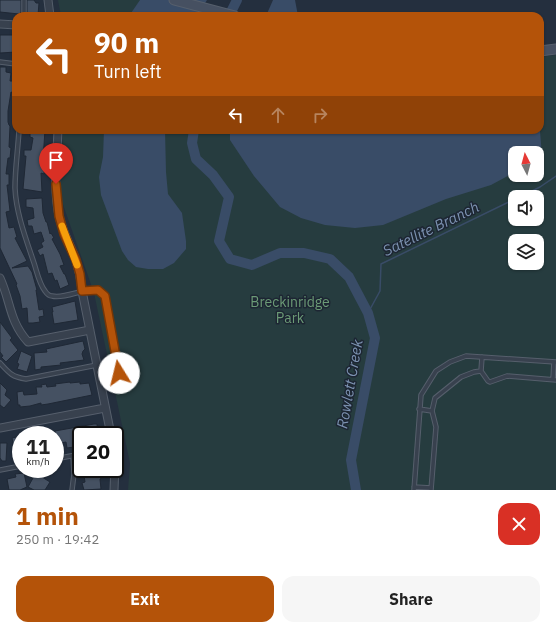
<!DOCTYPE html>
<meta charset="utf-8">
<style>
body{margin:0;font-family:"IBM Plex Sans",sans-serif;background:#f6f6f6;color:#222;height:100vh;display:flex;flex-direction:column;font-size:15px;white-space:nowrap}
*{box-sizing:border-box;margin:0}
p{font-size:13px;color:#767676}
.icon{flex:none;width:22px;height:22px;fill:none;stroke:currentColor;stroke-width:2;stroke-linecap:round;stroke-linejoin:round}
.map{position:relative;height:490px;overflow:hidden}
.details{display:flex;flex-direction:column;background:#fff;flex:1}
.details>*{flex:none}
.guide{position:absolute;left:12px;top:12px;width:532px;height:122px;border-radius:12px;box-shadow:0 1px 3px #0004;background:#b45309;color:#fff;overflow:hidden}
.needle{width:26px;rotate:354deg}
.buttons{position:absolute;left:508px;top:146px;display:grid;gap:8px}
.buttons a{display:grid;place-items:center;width:36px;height:36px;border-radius:8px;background:#fff;box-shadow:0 1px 3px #0004;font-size:20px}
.speed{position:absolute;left:12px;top:426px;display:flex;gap:8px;font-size:20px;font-weight:700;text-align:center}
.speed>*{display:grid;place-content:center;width:52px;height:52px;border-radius:50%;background:#fff;box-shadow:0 1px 3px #0004;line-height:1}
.speed small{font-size:10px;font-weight:400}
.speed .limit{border:2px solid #111;border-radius:6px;background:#fff;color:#111}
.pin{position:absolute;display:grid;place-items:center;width:34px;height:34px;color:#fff;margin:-41px -17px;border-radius:50% 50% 50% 0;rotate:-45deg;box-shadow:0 0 4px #0007}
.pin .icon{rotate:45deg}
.me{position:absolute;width:44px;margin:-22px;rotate:351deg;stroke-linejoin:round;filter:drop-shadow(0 0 3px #0008)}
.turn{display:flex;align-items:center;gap:14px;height:84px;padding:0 16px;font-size:18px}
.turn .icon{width:52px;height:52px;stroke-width:2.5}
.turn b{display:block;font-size:28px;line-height:34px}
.lanes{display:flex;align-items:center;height:38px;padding:0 16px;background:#0003;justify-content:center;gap:20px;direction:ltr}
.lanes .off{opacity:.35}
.round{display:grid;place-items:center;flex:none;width:42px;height:42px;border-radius:12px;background:#f6f6f6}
.headline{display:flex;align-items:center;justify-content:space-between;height:68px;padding:0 16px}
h1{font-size:24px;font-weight:700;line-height:30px;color:#b45309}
.action{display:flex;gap:8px;margin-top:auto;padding:8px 16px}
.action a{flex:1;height:46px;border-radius:12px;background:#b45309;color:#fff;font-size:16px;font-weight:700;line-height:46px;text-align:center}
.action a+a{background:#f6f6f6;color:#222}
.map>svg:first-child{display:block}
.green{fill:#263c3f;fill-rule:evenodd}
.water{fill:#394c67}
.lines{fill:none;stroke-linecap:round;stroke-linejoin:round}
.stream{stroke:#394c67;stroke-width:1.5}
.river{stroke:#394c67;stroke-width:10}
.building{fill:#455162;stroke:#1f2835}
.lane-casing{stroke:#565f6c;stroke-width:5.5}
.street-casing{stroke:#565f6c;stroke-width:9}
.secondary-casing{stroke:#565f6c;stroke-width:11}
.lane{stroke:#38414e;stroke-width:3.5}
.street{stroke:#38414e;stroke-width:7}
.secondary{stroke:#465061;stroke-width:9}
.route-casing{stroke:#753606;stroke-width:10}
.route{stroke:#b45309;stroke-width:7}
.slow{stroke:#f59e0b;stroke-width:7}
.labels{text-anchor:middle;stroke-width:3;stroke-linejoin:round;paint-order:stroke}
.park-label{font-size:14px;fill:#6b9a76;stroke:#1d2633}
.water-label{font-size:15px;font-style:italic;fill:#7c92b1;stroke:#1d2633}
</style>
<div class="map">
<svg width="556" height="490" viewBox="0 0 556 490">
<rect width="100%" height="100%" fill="#242f3e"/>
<path class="green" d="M58,0h81l64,16h-142z
M556,55v435h-428l2,-27 -36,-170 -34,-97 3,-66h477v-73zM515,153h22v22h-22zM515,197h22v22h-22zM515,241h22v22h-22z"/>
<path class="water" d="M140,0h67l-10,16h-68z
M273,0h22l3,16h-32z
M104,130h61l1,42 2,22 14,19 4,28v8l-12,14 -11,6h-15l-12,-2 -8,-7 -6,-9 -21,-56 -2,-18 4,-20z
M230,130l310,1 2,25 -5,3v-6h-22v19l-24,13 -45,14 -63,26 -28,3 -30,-3 -24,-7 -21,-11 -26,-31 -24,-36z"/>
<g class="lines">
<path class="stream" d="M520,197l20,-10 16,-11
M368,313l12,-22 1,-27 134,-65"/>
<path class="river" d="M229,16l8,-16
M194,130l-2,13 4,16 17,16 16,22 -10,44 11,18 22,6 28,-12h24l26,6 19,18 19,36 7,25 -24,122 5,30"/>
</g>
<path class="building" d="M0,0h21v12l-2,2 -19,-2z
M27,0h7l2,3h3l-1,12 -11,-2z
M0,35h16v17l-16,1z
M0,67h6v5l5,1 -1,8h5l-1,12 -3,-1 -3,19v11l1,3 1,1 -1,21 2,1 -1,10h-2l-2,16h3v11h-2l3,26 -4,1 3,16 5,-1 3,10 -2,1 12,23 -15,7 16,-2 4,6 5,18h-1l3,20 4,-1 1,7 -5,1 1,5 -7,1h-5l-1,-15 -5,1 -2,-13 -4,-11 1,-1 -17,-36z
M32,130h13l-2,30h2l-1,14 -3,-1 1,19 -19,-3 3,-33h-2v-6h7l2,-12 -3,-1v-6z
M42,198l1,15 3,9h1l3,12 1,-1 3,5 -2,1 8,15 4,11 -4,1 4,8h1l4,11 -9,4 -3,-9 -2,1 -3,-8 -4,1 -5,-20 -3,2 -3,-6 6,-3 -2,-4 3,-2 -3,-9 -7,2 -2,-8h-4l-1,-6 7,-2 -1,-10 -7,-1v-8z
M75,301l3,19 -24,4 -2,-12h1l-1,-5z
M0,322l12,16 -2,2 8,10 -12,12 -5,-5 2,-1 -3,-4z
M83,341l2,8 -2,2 -1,3 2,6 -24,3 1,2 -20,2v2l-6,1 -1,-17 13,-1 -1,-3z
M21,351l11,5 -5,16 -10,-3 2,-5 -2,-1z
M70,382v1l10,-1v2l9,-1 3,12 -44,9 -7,1v-2l-11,3 -10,1v-2h-2l-1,-13 6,-1 1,4 13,-1 -1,-7h6l-1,-2 5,-1 1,3 9,-1 -1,-2z
M0,383l7,7 -2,5 6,5 -7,8 -4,-3z
M94,424h3l1,11h-17l-2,1v4h-3v3h-3l1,4 -7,1 -1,-6 -11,2v-13z
M21,436v10l-7,2 -2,-10z
M0,443h7l-1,18h-4l-2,-3z
M38,469l6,3 -2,5 8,5 -5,8h-11l-6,-3z
M83,469h16l2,10h-1l1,10 -17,1 -2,-7 3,-1z
M24,473l3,14 -7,3h-11l-2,-11 9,-2 -1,-3z"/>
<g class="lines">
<g class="lane-casing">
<path id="lane" d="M24,16v-16
M0,62l16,2
M19,130c-1,19 -4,39 -4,58 1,25 11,51 19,75 3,9 5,20 11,28 2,3 5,5 7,5 18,4 39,-15 53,0l14,73c-1,12 -8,14 -18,16
M0,363c9,10 12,14 26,16l71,-14
M481,371l1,-14
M553,379l1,-17
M419,409l13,2
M55,459l26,-5
M0,470l21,-4
M414,487l17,1
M72,490l2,-16 -1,-18
M414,490l7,-95 15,-24 14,-9 16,-6 90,6
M431,490l5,-63 -4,-16 3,-13 26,-21 13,-5 7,-1 7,10 2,1 17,-6 49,4"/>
</g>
<g class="street-casing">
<path id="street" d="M48,0l2,16
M0,24l16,1
M58,130c-1,28 -5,57 1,86 3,15 11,28 16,42 4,11 6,22 7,33l29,144
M0,278c11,24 9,43 28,64l62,-12
M0,428l105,-20
M114,490l1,-25"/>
</g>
<g class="secondary-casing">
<path id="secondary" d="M174,0l61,16
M540,51l16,-2"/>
</g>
<use href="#lane" class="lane"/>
<use href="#street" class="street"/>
<use href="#secondary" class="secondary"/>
</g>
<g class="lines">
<g class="route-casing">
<path id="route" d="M56,184l3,32 5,18 12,26 4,14 2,17 16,-1 7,6 14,77"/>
</g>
<use href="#route" class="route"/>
<path class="slow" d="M62,226l15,39"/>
</g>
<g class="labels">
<g class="park-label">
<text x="290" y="307">Breckinridge<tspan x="290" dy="16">Park</tspan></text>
</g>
<g class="water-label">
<text transform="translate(431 229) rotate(-26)" y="5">Satellite Branch</text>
<text transform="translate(350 384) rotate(-80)" y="5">Rowlett Creek</text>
</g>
</g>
</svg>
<div class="buttons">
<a><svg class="needle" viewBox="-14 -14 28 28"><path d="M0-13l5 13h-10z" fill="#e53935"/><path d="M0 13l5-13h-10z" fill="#767676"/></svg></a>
<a><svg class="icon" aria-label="sound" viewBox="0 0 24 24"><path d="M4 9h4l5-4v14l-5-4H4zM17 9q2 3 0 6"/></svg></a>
<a><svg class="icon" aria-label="layers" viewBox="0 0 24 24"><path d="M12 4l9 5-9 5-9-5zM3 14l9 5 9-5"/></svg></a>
</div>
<div class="speed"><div>11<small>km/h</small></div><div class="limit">20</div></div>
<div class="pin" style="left:56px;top:184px;background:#d93025"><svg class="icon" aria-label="arrive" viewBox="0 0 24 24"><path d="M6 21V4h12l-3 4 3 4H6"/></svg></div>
<svg class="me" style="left:119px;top:373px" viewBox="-20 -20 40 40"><circle r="19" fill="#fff"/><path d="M0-13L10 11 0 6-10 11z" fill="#b45309"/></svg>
<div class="guide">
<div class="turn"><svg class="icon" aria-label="left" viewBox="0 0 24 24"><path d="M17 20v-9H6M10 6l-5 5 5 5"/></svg><div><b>90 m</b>Turn left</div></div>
<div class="lanes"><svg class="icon" aria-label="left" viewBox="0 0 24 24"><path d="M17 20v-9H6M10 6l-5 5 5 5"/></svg><svg class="icon off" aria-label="ahead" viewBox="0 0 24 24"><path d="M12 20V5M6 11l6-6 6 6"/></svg><svg class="icon off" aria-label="right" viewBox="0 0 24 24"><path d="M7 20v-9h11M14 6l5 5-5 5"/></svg></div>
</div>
</div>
<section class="details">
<div class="headline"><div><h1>1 min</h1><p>250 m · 19:42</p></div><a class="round" style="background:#d93025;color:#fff"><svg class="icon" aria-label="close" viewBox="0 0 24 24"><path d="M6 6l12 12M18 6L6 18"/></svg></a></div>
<div class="action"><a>Exit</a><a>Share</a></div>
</section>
